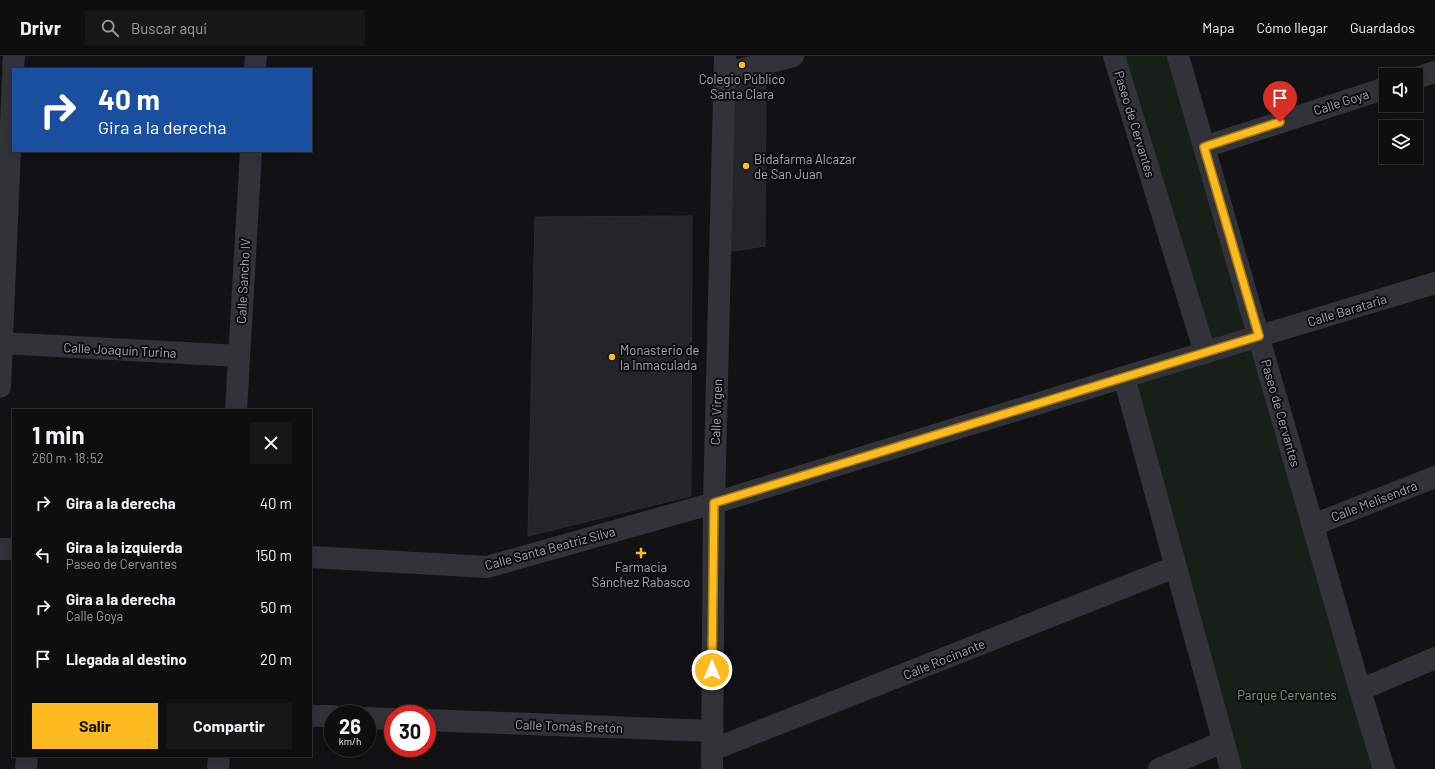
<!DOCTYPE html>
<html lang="es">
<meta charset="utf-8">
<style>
body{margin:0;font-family:Barlow,sans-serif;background:#171718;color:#f1f3f6;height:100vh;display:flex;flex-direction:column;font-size:15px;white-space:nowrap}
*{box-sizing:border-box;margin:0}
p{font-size:13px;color:#9b9c9e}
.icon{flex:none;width:22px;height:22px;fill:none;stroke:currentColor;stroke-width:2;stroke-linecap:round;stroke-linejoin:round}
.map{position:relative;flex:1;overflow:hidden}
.drawer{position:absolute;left:12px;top:353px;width:300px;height:348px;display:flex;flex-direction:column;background:#0e0e0f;border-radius:0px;box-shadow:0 4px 16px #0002,0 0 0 1px #2e2e2f}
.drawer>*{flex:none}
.banner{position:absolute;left:12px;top:12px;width:300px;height:84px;border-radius:0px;box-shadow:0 4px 16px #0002,0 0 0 1px #2e2e2f;background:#1a4fa0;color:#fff;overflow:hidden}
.tools{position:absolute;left:1379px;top:12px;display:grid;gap:8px}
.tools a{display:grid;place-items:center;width:44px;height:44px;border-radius:0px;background:#0e0e0f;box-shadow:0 4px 16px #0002,0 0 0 1px #2e2e2f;font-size:20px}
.speed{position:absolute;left:324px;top:649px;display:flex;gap:8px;font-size:20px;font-weight:700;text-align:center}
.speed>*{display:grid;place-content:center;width:52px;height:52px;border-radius:50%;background:#0e0e0f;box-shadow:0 4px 16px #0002,0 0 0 1px #2e2e2f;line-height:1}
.speed small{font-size:10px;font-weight:400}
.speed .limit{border:6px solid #d22;background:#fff;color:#111}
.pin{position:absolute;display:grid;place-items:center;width:34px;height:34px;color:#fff;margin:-41px -17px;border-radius:50% 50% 50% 0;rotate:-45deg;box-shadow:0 0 4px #0007}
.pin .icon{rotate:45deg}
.me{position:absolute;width:44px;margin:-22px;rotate:0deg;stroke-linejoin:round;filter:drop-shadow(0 0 3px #0008)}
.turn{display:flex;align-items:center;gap:14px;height:84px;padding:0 20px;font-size:18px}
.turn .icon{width:52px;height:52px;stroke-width:2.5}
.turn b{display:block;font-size:28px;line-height:34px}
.round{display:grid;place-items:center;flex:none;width:42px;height:42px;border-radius:0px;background:#171718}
.head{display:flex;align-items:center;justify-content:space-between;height:68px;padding:0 20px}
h1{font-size:24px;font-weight:700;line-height:30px}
.action{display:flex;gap:8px;margin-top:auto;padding:8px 20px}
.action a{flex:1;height:46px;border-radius:0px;background:#febb1f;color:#111;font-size:16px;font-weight:700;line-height:46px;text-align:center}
.action a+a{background:#171718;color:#f1f3f6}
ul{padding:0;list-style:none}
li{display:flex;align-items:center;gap:12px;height:52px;padding:0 20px}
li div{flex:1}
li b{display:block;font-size:15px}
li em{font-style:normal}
header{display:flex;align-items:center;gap:24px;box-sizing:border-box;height:56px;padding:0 20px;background:#0e0e0f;border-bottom:1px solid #2e2e2f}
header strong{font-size:19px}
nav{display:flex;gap:22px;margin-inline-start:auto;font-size:14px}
.search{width:280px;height:36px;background:#171718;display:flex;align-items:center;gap:10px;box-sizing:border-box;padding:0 14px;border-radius:0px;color:#9b9c9e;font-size:15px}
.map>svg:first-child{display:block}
.green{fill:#181f19}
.building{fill:#252528;stroke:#2c2c30}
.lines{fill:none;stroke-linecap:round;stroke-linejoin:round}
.minor{stroke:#323339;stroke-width:22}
.route-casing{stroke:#a57a14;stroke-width:10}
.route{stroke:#febb1f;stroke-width:7}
.poi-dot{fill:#febb1f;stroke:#0d0d0e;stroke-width:1.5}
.labels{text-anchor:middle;stroke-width:4;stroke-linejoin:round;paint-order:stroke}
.poi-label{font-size:13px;fill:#a2a7b5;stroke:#0d0d0e}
.street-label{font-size:13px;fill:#a2a7b5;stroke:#0d0d0e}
.park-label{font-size:13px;fill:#77a27b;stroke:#0d0d0e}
</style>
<header>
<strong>Drivr</strong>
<div class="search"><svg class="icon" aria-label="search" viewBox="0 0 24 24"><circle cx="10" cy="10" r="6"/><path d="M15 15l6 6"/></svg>Buscar aquí</div>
<nav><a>Mapa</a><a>Cómo llegar</a><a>Guardados</a></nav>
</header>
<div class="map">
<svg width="1435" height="713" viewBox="0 0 1435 713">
<rect width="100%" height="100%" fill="#121214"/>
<path class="green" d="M1114,0h64l81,280 -54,17z
M1255,289l126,424h-145l-115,-385z"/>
<path class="building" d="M766,26l-1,164 -38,6v-165z
M692,160l-1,280 -163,40 7,-319z"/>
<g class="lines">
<path class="minor" d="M1114,0l91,297
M1178,0l182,634 24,79
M13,13l1,-13
M255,13l1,-13
M725,18l68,-18
M1416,22l19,-6
M1204,91l182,-59
M2,287l237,13
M1124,321l107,392
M0,331l13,-311
M236,354l15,-259
M1313,469l122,-48
M0,493h13
M311,501l176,10 227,-64 410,-126 311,-94
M1360,634l75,-32
M311,660h22
M367,662l26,1
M427,664l285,11
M712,694l463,-183
M26,713l1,-13
M218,713l1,-13
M712,713l2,-266 11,-447
M1159,713l64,-27"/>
</g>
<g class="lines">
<g class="route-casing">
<path id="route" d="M712,614l2,-167 545,-167 -55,-189 76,-25"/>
</g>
<use href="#route" class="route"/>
</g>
<g class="poi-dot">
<circle cx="742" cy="9" r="4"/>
<circle cx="746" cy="110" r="4"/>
<circle cx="612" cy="301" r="4"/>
<path d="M639 491h4v4h4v4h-4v4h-4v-4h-4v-4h4z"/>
</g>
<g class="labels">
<g class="poi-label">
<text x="742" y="28">Colegio Público<tspan x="742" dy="15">Santa Clara</tspan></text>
<text x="754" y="108" text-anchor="start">Bidafarma Alcazar<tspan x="754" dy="15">de San Juan</tspan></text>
<text x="620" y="299" text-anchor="start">Monasterio de<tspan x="620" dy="15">la Inmaculada</tspan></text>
<text x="641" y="516">Farmacia<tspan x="641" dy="15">Sánchez Rabasco</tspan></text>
</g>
<g class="street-label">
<text transform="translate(1341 46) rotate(-18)" y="5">Calle Goya</text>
<text transform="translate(1135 68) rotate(73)" y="5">Paseo de Cervantes</text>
<text transform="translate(243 225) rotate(-87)" y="5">Calle Sancho IV</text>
<text transform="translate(1347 254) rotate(-17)" y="5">Calle Barataria</text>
<text transform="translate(120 294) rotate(3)" y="5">Calle Joaquín Turina</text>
<text transform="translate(716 356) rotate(-88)" y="5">Calle Virgen</text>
<text transform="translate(1281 357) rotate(74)" y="5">Paseo de Cervantes</text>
<text transform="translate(1374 445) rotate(-21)" y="5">Calle Melisendra</text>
<text transform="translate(550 492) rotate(-15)" y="5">Calle Santa Beatriz Silva</text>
<text transform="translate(944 603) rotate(-22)" y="5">Calle Rocinante</text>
<text transform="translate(569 670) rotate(2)" y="5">Calle Tomás Bretón</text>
</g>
<g class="park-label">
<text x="1287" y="644">Parque Cervantes</text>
</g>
</g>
</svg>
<div class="tools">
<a><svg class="icon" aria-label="sound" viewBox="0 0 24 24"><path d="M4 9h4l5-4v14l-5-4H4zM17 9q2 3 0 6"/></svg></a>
<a><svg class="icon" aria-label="layers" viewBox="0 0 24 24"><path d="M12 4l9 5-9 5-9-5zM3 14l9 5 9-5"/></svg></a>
</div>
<div class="speed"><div>26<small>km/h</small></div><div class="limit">30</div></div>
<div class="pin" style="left:1280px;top:66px;background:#d93025"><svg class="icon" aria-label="arrive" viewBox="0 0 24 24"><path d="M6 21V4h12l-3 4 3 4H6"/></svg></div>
<svg class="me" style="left:712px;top:614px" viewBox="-20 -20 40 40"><circle r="17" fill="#febb1f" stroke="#fff" stroke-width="3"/><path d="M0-11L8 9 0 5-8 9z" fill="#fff"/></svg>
<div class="banner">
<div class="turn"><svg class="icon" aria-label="right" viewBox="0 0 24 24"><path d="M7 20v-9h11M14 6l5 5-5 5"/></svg><div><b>40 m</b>Gira a la derecha</div></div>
</div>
<section class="drawer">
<div class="head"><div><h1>1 min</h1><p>260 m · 18:52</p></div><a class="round"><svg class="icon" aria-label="close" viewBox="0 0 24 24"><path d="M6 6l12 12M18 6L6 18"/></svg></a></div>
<ul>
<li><svg class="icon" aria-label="right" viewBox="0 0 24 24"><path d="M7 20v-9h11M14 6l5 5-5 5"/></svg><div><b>Gira a la derecha</b></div><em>40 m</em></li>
<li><svg class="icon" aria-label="left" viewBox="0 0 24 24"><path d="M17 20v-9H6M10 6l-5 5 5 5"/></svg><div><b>Gira a la izquierda</b><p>Paseo de Cervantes</p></div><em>150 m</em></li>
<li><svg class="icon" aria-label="right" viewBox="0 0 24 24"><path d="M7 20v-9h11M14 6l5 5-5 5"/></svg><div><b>Gira a la derecha</b><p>Calle Goya</p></div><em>50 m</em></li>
<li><svg class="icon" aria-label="arrive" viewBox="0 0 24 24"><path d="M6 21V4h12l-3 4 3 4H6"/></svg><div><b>Llegada al destino</b></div><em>20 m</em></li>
</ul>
<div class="action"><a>Salir</a><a>Compartir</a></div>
</section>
</div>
